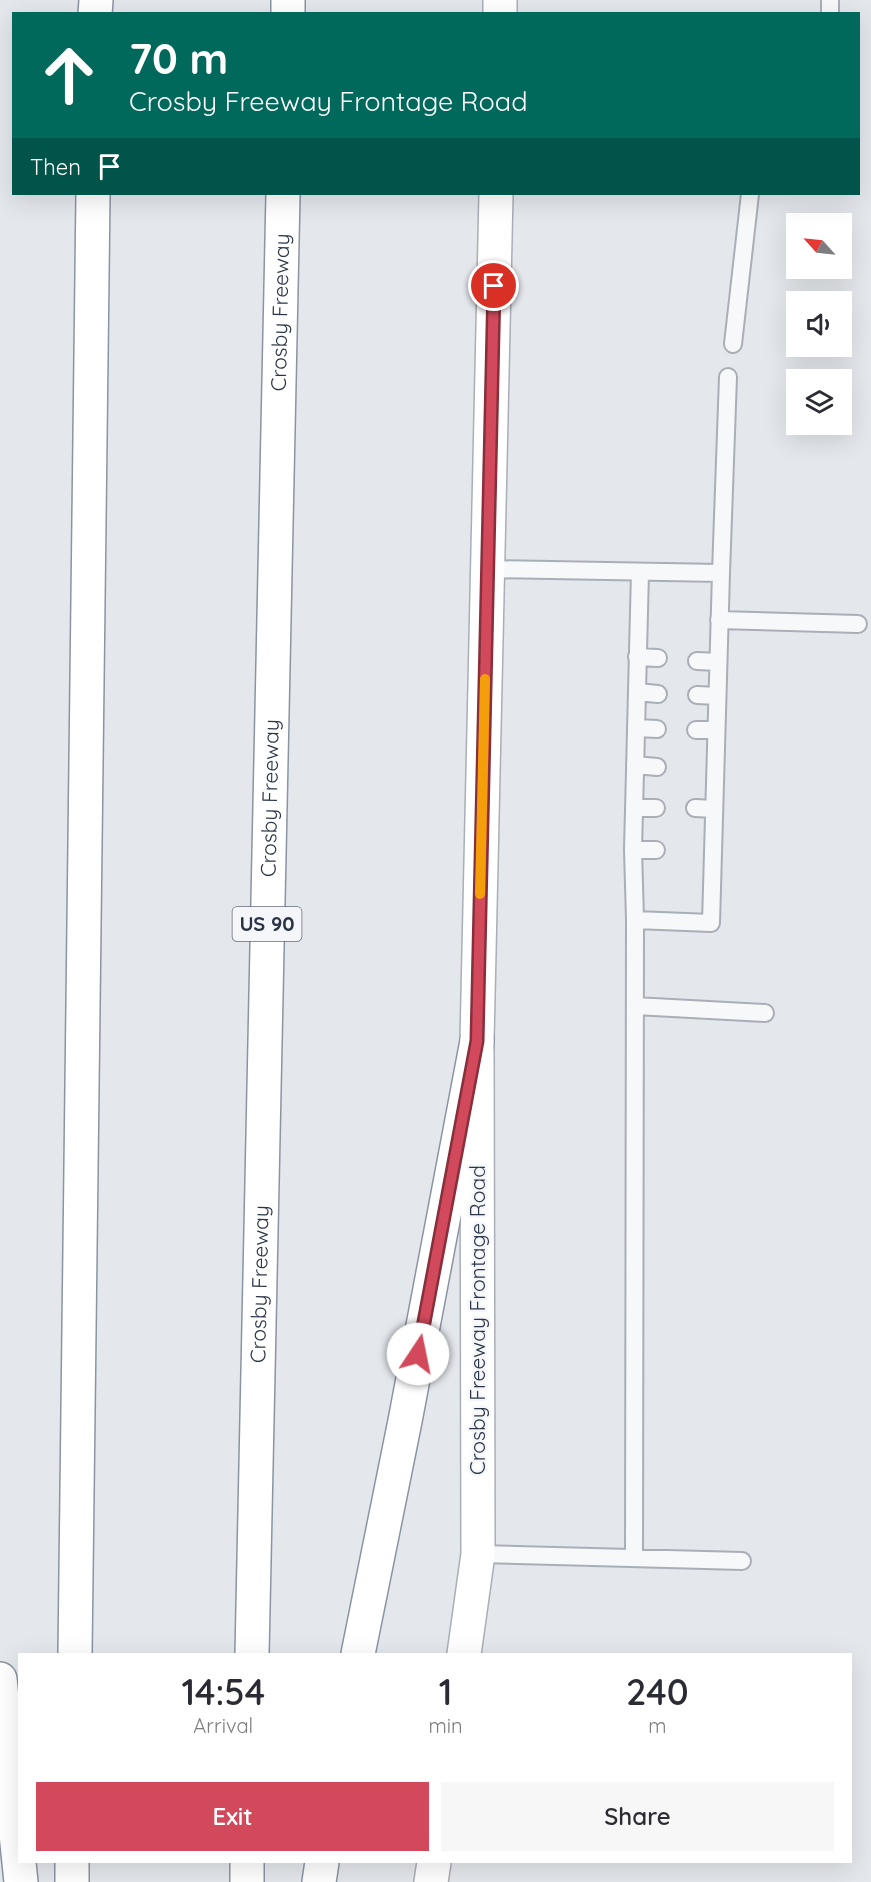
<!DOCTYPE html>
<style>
body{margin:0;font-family:Quicksand,sans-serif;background:#f7f7f7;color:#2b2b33;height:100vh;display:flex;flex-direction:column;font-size:22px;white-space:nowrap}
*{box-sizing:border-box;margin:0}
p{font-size:20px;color:#7c7c81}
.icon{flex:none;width:33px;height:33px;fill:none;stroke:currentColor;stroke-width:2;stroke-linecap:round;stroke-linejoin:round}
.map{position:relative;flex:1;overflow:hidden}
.side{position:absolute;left:18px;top:1653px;width:834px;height:210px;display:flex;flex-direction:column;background:#fff;border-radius:0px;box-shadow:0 6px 24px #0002}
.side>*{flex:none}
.top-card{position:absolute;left:12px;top:12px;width:848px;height:183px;border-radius:0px;box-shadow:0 6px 24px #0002;background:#00695c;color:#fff;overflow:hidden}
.needle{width:39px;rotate:297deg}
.fabs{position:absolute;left:786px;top:213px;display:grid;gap:12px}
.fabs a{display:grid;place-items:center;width:66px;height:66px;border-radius:0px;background:#fff;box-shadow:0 6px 24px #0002;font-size:30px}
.pin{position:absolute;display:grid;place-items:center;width:51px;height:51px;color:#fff;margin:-26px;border:3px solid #fff;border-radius:50%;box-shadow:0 2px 6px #0007}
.me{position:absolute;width:66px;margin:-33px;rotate:11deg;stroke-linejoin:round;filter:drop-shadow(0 0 4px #0008)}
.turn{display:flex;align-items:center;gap:21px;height:126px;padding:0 18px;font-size:27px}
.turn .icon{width:78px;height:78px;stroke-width:2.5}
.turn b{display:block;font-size:42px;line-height:51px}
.then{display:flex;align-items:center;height:57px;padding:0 18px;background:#0003;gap:12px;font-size:22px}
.eta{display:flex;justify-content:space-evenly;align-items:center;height:102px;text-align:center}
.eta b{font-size:36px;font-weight:600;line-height:42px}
.button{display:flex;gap:12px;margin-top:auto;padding:12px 18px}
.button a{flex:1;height:69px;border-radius:0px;background:#d1495b;color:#fff;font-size:24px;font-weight:600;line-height:69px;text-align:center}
.button a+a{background:#f7f7f7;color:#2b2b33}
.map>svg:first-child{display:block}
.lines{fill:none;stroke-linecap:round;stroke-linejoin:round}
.lane-casing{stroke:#a9aeb7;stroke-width:20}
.secondary-casing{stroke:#a9aeb7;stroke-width:36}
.highway-casing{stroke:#8b94a3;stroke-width:36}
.lane{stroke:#f7f8fa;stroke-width:16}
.secondary{stroke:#fff;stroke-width:33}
.highway{stroke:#fff;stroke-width:33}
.route-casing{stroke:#882f3b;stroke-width:15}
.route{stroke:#d1495b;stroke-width:10}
.slow{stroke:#f59e0b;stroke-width:10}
.labels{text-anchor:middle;stroke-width:5;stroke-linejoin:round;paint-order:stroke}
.shield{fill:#f4f6f9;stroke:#676e7b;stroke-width:1.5}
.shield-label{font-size:20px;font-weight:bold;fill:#2b3445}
.street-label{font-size:21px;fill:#2b3445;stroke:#f4f6f9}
</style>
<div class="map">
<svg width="871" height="1882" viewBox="0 0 871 1882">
<rect width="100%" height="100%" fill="#e4e7ec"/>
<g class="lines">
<g class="lane-casing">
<path id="lane" d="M830,14v-14
M733,344l17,-150
M487,569l234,4 -10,350 -76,-3 -1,638
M721,573l7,-196
M719,620l139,4
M637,657l21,1
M697,661l21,1
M637,692l21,2
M697,695l20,1
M636,728l21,1
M696,730h20
M635,765l22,2
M635,808h21
M695,808l19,1
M633,850h23
M635,920l-2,-70 7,-278
M635,1006l130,7
M478,1554l264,7"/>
</g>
<g class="secondary-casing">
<path id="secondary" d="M500,14v-14
M464,1654l14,-100 -1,-513 19,-847
M431,1882l3,-20"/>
</g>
<g class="highway-casing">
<g id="highway">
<path d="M95,14l1,-14"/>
<path d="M288,14v-14"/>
<path d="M75,1654l18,-1460"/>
<path id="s1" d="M252,1654l31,-1460"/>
<path d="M358,1654l47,-233 72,-380"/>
<path d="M0,1679l21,203"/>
<path d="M72,1882v-20"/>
<path d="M247,1882v-20"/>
<path d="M319,1882l3,-20"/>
</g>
</g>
<use href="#lane" class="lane"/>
<use href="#secondary" class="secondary"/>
<use href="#highway" class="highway"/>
</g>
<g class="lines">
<g class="route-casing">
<path id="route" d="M418,1354l59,-313 17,-755"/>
</g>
<use href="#route" class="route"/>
<path class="slow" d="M480,894l5,-215"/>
</g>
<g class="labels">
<rect class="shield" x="232.5" y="907" width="69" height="34" rx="4.5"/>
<g class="shield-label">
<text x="267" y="931">US 90</text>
</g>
<g class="street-label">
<text dy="7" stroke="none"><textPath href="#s1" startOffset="1342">Crosby Freeway</textPath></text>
<text dy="7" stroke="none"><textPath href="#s1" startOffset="856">Crosby Freeway</textPath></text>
<text dy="7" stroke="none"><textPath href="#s1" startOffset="370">Crosby Freeway</textPath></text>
<text transform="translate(478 1320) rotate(-90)" y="7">Crosby Freeway Frontage Road</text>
</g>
</g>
</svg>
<div class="fabs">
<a><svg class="needle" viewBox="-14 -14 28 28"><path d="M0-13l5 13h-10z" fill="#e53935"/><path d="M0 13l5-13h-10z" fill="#7c7c81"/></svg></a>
<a><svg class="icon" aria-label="sound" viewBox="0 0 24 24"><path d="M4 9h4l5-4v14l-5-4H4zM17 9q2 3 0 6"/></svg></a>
<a><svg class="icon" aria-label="layers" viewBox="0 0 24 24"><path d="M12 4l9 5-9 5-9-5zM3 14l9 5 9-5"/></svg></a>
</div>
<div class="pin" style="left:494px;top:286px;background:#d93025"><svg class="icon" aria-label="arrive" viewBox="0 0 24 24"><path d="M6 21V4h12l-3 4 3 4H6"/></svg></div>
<svg class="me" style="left:418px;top:1354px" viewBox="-20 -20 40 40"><circle r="19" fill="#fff"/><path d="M0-13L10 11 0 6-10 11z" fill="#d1495b"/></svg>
<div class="top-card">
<div class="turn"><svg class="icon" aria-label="ahead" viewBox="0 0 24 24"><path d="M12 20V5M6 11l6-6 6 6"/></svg><div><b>70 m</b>Crosby Freeway Frontage Road</div></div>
<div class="then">Then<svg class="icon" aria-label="arrive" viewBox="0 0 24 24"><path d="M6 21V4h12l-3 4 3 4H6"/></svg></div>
</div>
<section class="side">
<div class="eta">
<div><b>14:54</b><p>Arrival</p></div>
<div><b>1</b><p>min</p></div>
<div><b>240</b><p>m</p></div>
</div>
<div class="button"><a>Exit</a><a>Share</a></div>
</section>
</div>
